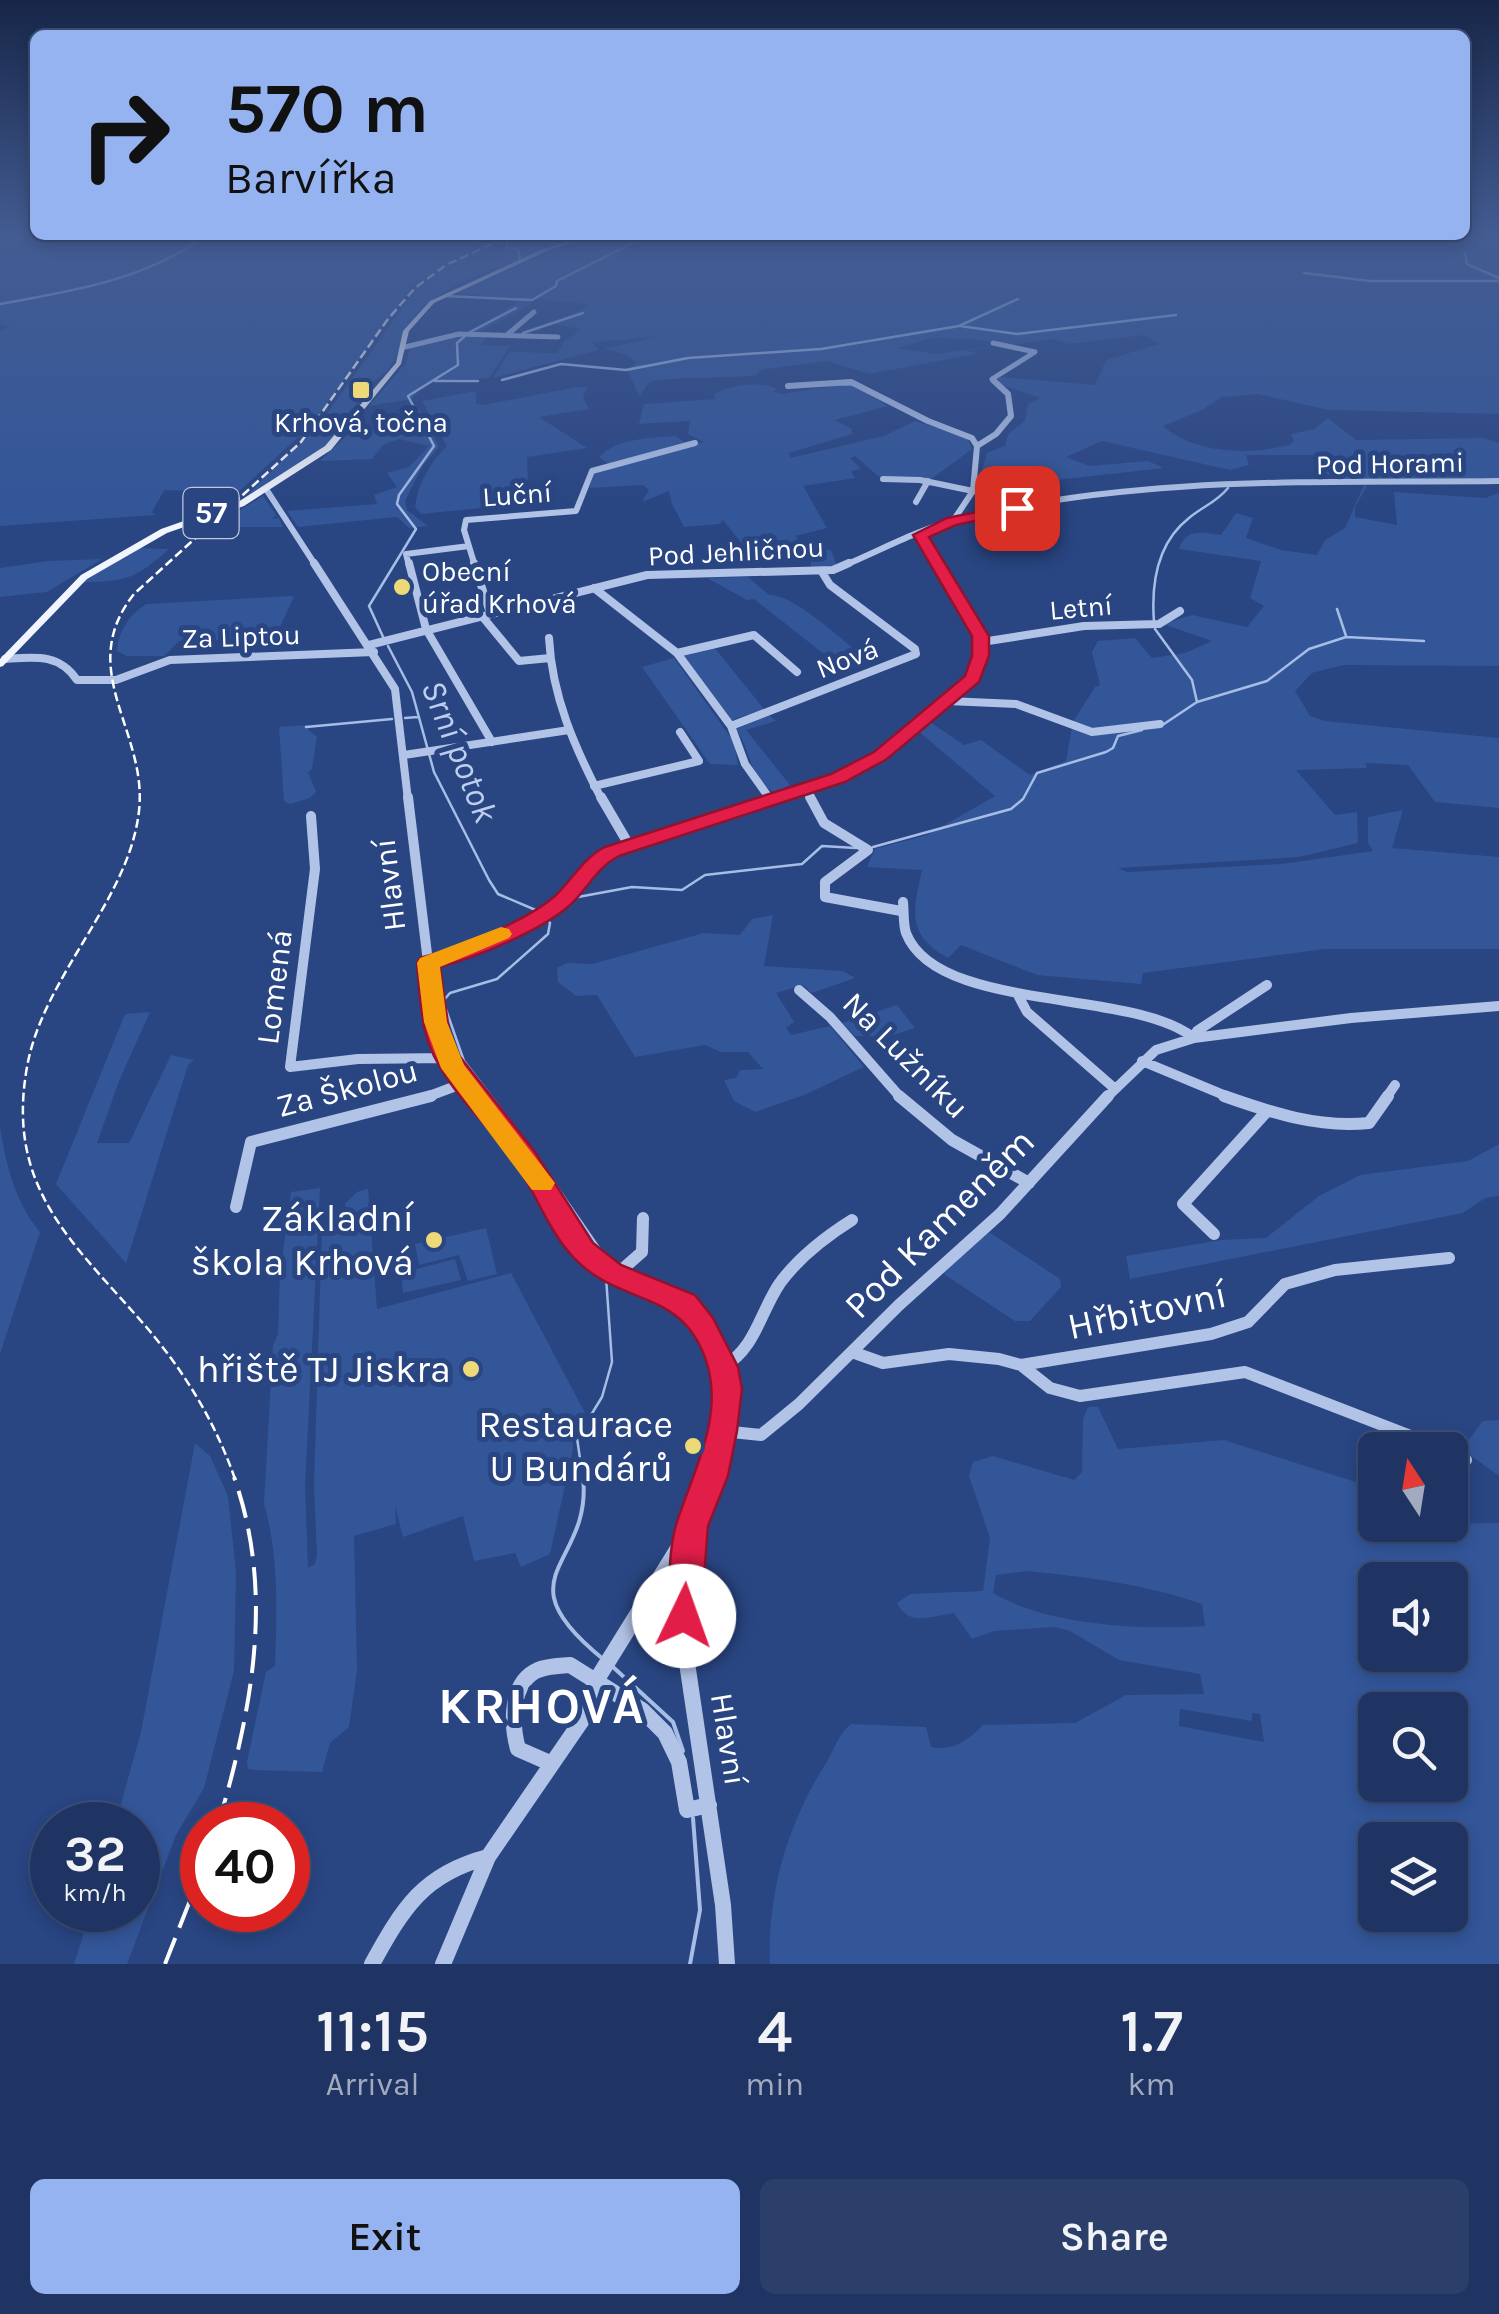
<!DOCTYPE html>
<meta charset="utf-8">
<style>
body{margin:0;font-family:Karla,sans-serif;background:#2c3f6b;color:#f1f3f6;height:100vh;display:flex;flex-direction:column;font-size:38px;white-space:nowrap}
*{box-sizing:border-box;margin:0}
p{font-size:32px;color:#a1aabe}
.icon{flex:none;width:55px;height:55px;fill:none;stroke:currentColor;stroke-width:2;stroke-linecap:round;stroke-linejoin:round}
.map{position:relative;height:1964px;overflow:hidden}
.drawer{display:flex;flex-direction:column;background:#1f3462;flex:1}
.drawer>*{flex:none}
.top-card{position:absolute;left:30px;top:30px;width:1440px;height:210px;border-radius:15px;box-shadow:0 5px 15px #0003,0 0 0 2px #3c4f77;background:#95b2f1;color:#111;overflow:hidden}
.needle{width:65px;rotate:348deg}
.controls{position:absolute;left:1358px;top:1432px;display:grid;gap:20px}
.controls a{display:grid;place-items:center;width:110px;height:110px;border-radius:15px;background:#1f3462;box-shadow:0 5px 15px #0003,0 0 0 2px #3c4f77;font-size:50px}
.speed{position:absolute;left:30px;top:1802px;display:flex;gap:20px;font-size:50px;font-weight:700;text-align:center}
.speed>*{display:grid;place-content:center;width:130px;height:130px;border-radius:50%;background:#1f3462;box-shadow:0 5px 15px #0003,0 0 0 2px #3c4f77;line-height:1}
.speed small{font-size:25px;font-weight:400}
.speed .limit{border:15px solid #d22;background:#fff;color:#111}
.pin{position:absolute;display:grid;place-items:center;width:85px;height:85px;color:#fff;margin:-42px;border-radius:20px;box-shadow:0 5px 15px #0006}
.me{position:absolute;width:110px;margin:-55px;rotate:3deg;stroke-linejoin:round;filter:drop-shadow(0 0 8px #0008)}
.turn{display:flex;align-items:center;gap:35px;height:210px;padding:0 30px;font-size:45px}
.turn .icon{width:130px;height:130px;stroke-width:2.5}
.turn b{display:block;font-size:70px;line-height:85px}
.eta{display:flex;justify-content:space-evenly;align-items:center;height:170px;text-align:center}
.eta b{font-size:60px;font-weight:600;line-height:70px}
.cta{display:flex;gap:20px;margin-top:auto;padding:20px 30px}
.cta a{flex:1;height:115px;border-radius:15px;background:#95b2f1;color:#111;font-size:40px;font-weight:600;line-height:115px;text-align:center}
.cta a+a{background:#2c3f6b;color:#f1f3f6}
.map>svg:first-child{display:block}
.green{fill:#335699;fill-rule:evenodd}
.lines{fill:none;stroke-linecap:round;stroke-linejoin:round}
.stream-far1{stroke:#a6bde6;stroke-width:2.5}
.stream{stroke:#a6bde6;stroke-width:4}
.minor-far5{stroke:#b1c3e6;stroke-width:5}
.minor-far4{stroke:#b1c3e6;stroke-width:6}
.minor-far3{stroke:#b1c3e6;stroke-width:8}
.minor-far2{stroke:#b1c3e6;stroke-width:10}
.minor-far1{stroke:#b1c3e6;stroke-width:12}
.minor{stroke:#b1c3e6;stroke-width:16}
.major{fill:#f2f5fd;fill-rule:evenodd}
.rail-far1{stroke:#fff;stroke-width:2.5;stroke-dasharray:9 4;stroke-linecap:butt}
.rail{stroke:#fff;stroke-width:4;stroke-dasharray:28 11;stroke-linecap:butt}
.route{fill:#e11d48;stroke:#92132f;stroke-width:2.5}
.slow{fill:#f59e0b}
.poi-dot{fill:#edd978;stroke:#294582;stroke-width:4}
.labels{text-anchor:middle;stroke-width:10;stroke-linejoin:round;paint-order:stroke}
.far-poi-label{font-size:28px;fill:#fff;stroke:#294582}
.far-street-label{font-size:28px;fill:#fff;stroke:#294582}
.shield{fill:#294582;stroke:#bfc7da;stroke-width:2.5}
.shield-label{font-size:30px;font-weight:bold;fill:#fff}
.street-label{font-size:32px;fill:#fff;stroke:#294582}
.water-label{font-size:35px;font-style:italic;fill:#bdceee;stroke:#294582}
.near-poi-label{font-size:38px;fill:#fff;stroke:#294582;text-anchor:end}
.near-street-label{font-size:38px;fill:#fff;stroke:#294582}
.near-district-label{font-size:50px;font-weight:bold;letter-spacing:2.5px;fill:#fff;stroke:#294582}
</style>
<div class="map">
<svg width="1499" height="1964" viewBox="0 0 1499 1964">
<rect width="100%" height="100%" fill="#294582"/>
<path class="green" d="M0,238h501l-51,23 -37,26 -103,139 -89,82 -13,3 16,-12 -8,-7 -52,-2 -12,22 3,3 -155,11v-196l10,-3 -10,-3z
M508,238h71c-41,13 -115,37 -149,63 -42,32 -15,68 -74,88 10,44 -82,91 -116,113l78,-76 95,-133 31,-25z
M589,238h910v176l-170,-4 -71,-16 -36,3 -20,13 -39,16c32,28 86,29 126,19l5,-4 -3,-7 23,-5 14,-11 28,22 127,-2 16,5v35l-160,2 -13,-7 -6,-18h-74l3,10 -19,5 -128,-29 -36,16 23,9 59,-5 16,7 -126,14 -57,-7 6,-22 18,-7 3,-12 17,-13 3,-17 12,-6 -41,-14 -2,-7 98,8 11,-25 53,-16 -14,-9 -77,9 -14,-5 -44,6 -36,-6 -42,-1 -34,10 38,6 64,-9 -33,6 10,2 -6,2 -102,19 -42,-13 -66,9 -4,5c-19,4 -100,1 -108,8 -4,4 -6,9 -10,13l-12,-27 10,-6 -12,-9 -22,-5 54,-12 -66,5 8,8 -106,28 16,-26 48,1 8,-12 16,-12 -31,-5 -32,9 62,-22 8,-7 -53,-5c-6,10 -43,24 -57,34l10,2 -7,10 29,1 -21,32c-27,3 -59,-6 -77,21l-43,7 37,-43 4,-15 54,-13 57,-35 -67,-8z
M850,383l38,23 -53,14 17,9v5l-63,19 1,5 94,-22 31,-15 52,16 5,12 -42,31 -52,-4 -23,-20 -5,2 11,11 -10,2 4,7 -52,8 24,42 -32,8 13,11 23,3 6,16 -26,2v-12l-13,-12 -55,1 -20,-25 -3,4 -36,3 -12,-23 -3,-13 -27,11 7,-12 -6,-5 -53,3 3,-15 111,-31 -16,-8 2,-13 -51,3 5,-20 71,-5 -1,-5c16,-9 46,-14 64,-5l-5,3 9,2z
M577,387h10l-4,11 6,11 -50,8 48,31 -60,9 1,29 15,3 7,12 -129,13 -6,-7c3,-24 15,-44 32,-61l-25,-45 54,-10v13l7,1z
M419,409l20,38 -16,18 -18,36 2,9 21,16 -19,2 -12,-11 -99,10 -11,-16 90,-7 -3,-9 23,-8 -10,-14 22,-6 20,-21 -30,-7 -16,6 -11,14 -52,2 33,-31 61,-6 -5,-14z
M675,436l11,7 -77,21 -10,-7c18,-19 51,-19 76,-21z
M1364,485l3,1 -12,21v10l42,8 -3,-33 91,6 14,-5v173l-156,-1 -31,8 -17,18 15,25 15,5 174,17v70l-64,-6 -27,-37 -43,-2 2,5 -71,2 39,45 22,-3 1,31 -59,14 -181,11 9,4 155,-8 91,-13 -5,-8v-26l35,-7 -11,38 107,9v92h-175l-181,24 -2,11 -104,-9 -76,-30 -13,13c-42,-23 -35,-47 -26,-88l-55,-3 8,-18 52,-14 68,-39 -77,-65 12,-9 34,23 17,-5 49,35 36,-14 7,-39 22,-35 5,-2 -8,-33 6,-11 37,-3 17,20 33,-5 27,-12 -49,-17 29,-9 55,12 17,-21 -14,-8 11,-37 -82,-12c7,-22 23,-16 42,-14l15,-22 17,5 -7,20 35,12 36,5 8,-15 20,-12z
M263,496l13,19 -4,4 7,-1 4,9h-70z
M139,548l30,1c-32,29 -43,33 -87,33z
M102,559l-55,33 -47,5v-29l48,-7z
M748,577l21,18c24,-1 71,43 91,59l-26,8 -80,-63 -7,1 -40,-22z
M290,596l4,1 -15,32 3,8 -5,2 -98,2 -15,15h-37l-10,-5c1,-19 13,-38 30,-47z
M714,647l50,62 -32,11 -49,-66z
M674,658l60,84 4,23 -28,-1 -68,-97z
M769,715l7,6 -30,9 44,55 -16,7c-25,-12 -23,-43 -38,-63z
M308,725l1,6 8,5 -5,33 -4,3 8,20 -6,6 -20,6 -6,-3 -5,-74z
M773,915l-9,51 79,5 12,7 -43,15 -9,-8 -27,8 18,29 -8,6 5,7 39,-9 34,41 -60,28 -49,17 -21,-11 -10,-21 12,-2 4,-8 23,-1 -15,-17h-27l-16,-7 -70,12 -38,-62 -21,1 -18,-14 -1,-14 10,-5 25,1 112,-31 36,2 12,-16z
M897,1005l18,23 -37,12 -6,-4h-17l-13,-13z
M150,1012l-31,69 -22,62h32l42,-88 23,5 -6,5 -62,198 -70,-79 69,-170z
M0,1127c6,38 15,75 40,105l-40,122z
M1499,1144v52l-14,2 -22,15 -333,66 -4,-23 95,-16 45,-2 53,-42 41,-21 108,-14z
M320,1188l-15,299 3,81 7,-4 2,-9 -3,-70 8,-257 15,-5 5,8h5l-2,-27 12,-12 11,-3 9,120 134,-36 74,140 -13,23 1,13 -23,105 -29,13 -6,-14 -41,8 -11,-45 -60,21 -8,-31 1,18 -42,12 3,134 -8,57 -19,16 -8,29 -68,-2 -6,-1 -1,-7 19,-90 9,-6c2,-56 4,-109 -11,-163l9,-158 5,-11 2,-60 11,-82z
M486,1228l11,46 -29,7 -9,-26 -40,10 -4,-21z
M989,1232l71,47 1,8 -31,34h-15l-70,-46 -1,-4z
M455,1259l6,21 -58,13 -2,-20z
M1088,1407h10l20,42 106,-9 141,45 10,5v35l124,-2v441h-729c-3,-71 18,-141 56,-201 8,-13 13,-30 25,-39l75,3 5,20c23,4 36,-6 52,-22l92,-2 51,-28 78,-1 -4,-20 -81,-14 -49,-29 -15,-4 -61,4 -22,8 -18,-26c-22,3 -46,14 -57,-10l13,-9 73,-3 7,-53 -21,-62 4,-14 20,-6 81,24 8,-8 1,-53zM1027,1571c59,6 118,13 175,33l3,22c-63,4 -156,0 -212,-33l3,-18zM1450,1580v75h-75v-75zM1180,1709l72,12v-8l8,1 4,28 -85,-16zM1450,1710v75h-75v-75zM1375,1840h75v75h-75z
M1499,1420v56l-37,-27 21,-28z
M195,1443l15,13 18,40 8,77 -2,98 -30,117 -28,47 -49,129h-53l17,-54h47v-85h-23l26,-93z"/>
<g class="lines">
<path class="stream-far1" d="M513,238l-6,3v7l11,1 2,11
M1465,253l2,11 32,14
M1304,273l66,8h129
M446,296l86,4
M532,300l24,-14 1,-5 86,-43
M0,304c71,-13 142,-23 202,-66
M960,326l57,8 159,-19
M470,332l46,-24
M523,333l60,-20
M502,380l59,-16 65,6 62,-12 133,-9 138,-23 59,-27
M435,381h43
M1337,609l9,27
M1154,622c-3,-39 3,-79 35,-104 13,-11 28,-16 39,-30
M1155,629l37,51 5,22
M384,639l-15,-33 47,-77 -19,-25 2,-9 35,-49 -26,-50 50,-31 -1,-22 7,-6
M388,646l24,46 22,80 55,108 9,14 40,17
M405,718l13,-1
M1164,724l33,-22 70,-21 42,-32 37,-12 78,4
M306,727l86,-8
M873,847l138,-38 12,-10 14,-26 69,-21 7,-4 5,-12 24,-6
M578,897l54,-10 50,3 23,-15 97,-11 20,-18 34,2
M545,916l5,7 -2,11 -51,45 -47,14 -7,8 21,60 60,78 80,116 1,9
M583,1479l-6,-41 25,-41 10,-35 -6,-85"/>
<path class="stream" d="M583,1477c10,90 -85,97 20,182
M613,1667l60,55 10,29
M690,1964l10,-54 -7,-92"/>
<path class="minor-far5" d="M508,334l26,-22
M993,343l42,9 -43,27 4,4
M405,347l54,-13 99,3
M842,383h10"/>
<path class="minor-far4" d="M788,386l63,-4 77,39 44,17 5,8 -4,45 -20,30
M977,446l19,-12 15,-18 -3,-22 -15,-14
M883,479l37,1 53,11
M266,489l50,77
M916,502l12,-21
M921,535l18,31
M409,566l-3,-12 63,-8
M475,566l-11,-36 2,-10 110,-9 16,-40 103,-28
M843,566c36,-15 74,-36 113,-46 177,-45 362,-37 543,-39"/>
<path class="minor-far3" d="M314,563l81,126 13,111
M409,563l17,66 66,113
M474,563l16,50
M594,588l83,65 77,-18 43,37
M481,615l38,46 31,-3
M549,638c3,59 26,110 53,162
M982,642l102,-16 75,-2 21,-13
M369,645l278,-70 186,-5 16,-7
M677,653l54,73 14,38 25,35
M5,659c29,-2 54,-6 72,21h39l54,-20 204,-8
M948,701l68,3 76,28 68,-8
M731,726l185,-72 -1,-5 -85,-64 -8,-13
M404,755l165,-25
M594,786l105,-25 -19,-29
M807,787l4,13
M769,800l93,-31 111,-91c22,-40 -15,-80 -35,-115"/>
<path class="minor-far2" d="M408,797l28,231 15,37 25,33
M601,797l28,48
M810,797l14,26 44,27 -43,32v15l76,14
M311,816l4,53 -25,198 68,-8 89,-1
M903,902c1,9 0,22 3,31 31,80 226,55 288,105l3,-7 70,-46
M428,963c44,-11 99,-32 134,-63 18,-16 28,-36 50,-48l165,-55
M799,990l31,27 71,81
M1019,997l8,15 87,76
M1142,1061l89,37
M424,1098l40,-15
M1106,1098l50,-48 38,-12 157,-20 148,-12
M1386,1098l9,-13"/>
<path class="minor-far1" d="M474,1096c20,23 41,45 57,71 19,30 32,65 57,90 19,20 51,24 75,36 74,37 70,120 46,186
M899,1096l53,44 77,43
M1224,1096c48,17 94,32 145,27l19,-27
M236,1207l15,-65 180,-46
M1214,1234l-31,-30 84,-93
M617,1274l25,-22 1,-34
M852,1352l31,11 66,-9 50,5 22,6 29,23 30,8 165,-24 202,78
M1021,1365l190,-31 37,-12 37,-38 50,-14 114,-12
M723,1367c33,-19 37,-55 57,-84 19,-26 45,-46 72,-63
M722,1431l39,4 38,-31 100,-99 101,-91 108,-118
M1450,1452l16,8"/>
<path class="minor" d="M710,1477l-22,65 -5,66 3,48 37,249 4,59
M550,1763l-32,-14c-7,-25 -8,-67 20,-79 10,-4 22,-4 32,-5l72,45 23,23 14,29 8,48 22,-5
M372,1964c31,-56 51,-90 116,-107
M443,1964l45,-107 101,-147 6,-15 -1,-11 93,-150"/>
<path class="major" d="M579,238h7l-39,13 -113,52 -25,28 -8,33 -70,86 -87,56 -77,27 -80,46 -84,87 -3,1v-8l81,-84 80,-46 77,-27 87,-56 71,-83 7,-32 27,-30 113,-52z"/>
<path class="rail-far1" d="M235,1479c-19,-55 -49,-105 -87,-150 -73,-85 -143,-139 -121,-262 16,-91 102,-166 112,-256 9,-80 -65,-141 -5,-217l167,-152 87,-123 27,-31 31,-23 59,-27"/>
<path class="rail" d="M218,1825c34,-115 57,-232 16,-348
M165,1964l37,-94"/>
</g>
<linearGradient id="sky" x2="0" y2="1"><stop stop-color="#172648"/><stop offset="0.46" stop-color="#435c92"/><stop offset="1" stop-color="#435c92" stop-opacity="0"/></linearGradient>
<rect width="1499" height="513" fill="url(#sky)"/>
<path class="route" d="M1017,504l7,4 -2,3 -66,14 -27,12 60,99v20l-10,26 -92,77 -42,23 -226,74c-22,11 -32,34 -50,50 -29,25 -92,51 -129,61l9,64 8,22 78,99 58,91 28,22 74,30 18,23 25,49 4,22 -5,42 -9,45 -20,50 -7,90 -5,11 -12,5 -12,-5 -5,-11c3,-29 1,-63 9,-91 15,-49 45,-101 33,-154 -21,-84 -87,-63 -134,-112 -24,-24 -38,-62 -56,-91 -30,-45 -81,-83 -94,-137 -5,-22 -6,-46 -8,-68l3,-5c39,-10 105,-36 135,-62 17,-16 28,-38 50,-49l226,-73 43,-22 91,-76 7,-20v-20l-59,-101 34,-17z"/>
<path class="slow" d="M501,927l8,2 3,5 -3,4 -69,29 7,55 17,43 91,118 -4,7h-19l-91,-122 -17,-46 -7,-59 3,-5z"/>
<g class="poi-dot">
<rect x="351" y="380" width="20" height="20" rx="5"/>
<circle cx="402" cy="587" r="10"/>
<circle cx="434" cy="1240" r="10"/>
<circle cx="471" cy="1369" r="10"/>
<circle cx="693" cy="1446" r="10"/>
</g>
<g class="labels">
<g class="far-poi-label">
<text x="361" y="432">Krhová, točna</text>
<text x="422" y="581" text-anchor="start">Obecní<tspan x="422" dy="32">úřad Krhová</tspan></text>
</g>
<g class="far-street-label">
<text transform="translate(1390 463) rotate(-1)" y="10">Pod Horami</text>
<text transform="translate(517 494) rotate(-4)" y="10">Luční</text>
<text transform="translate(736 551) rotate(-3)" y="10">Pod Jehličnou</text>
<text transform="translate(1081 607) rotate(-5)" y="10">Letní</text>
<text transform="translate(241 636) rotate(-2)" y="10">Za Liptou</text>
<text transform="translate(847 658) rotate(-21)" y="10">Nová</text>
</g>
<rect class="shield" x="183.5" y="488" width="55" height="50" rx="8"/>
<g class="shield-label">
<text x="211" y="523">57</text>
</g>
<g class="street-label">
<text transform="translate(389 885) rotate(-97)" y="11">Hlavní</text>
<text transform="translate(274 987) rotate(-83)" y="11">Lomená</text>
<text transform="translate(906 1055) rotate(45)" y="11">Na Lužníku</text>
<text transform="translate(347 1088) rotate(-15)" y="11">Za Školou</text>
<text transform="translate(729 1739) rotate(81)" y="11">Hlavní</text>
</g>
<g class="water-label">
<text transform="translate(460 751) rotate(68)" y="12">Srní potok</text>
</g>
<g class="near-poi-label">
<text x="414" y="1231">Základní<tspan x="414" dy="44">škola Krhová</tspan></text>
<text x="451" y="1382">hřiště TJ Jiskra</text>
<text x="673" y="1437">Restaurace<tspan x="673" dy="44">U Bundárů</tspan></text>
</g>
<g class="near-street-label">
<text transform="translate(939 1223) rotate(-45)" y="13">Pod Kameněm</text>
<text transform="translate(1147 1310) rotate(-12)" y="13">Hřbitovní</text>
</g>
<g class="near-district-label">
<text x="542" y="1723">KRHOVÁ</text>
</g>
</g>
</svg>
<div class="controls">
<a><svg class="needle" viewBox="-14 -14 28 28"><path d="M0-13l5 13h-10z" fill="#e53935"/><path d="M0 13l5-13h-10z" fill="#a1aabe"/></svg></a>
<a><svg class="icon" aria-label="sound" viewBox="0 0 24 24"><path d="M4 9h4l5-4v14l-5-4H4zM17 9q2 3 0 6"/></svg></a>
<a><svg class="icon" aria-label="search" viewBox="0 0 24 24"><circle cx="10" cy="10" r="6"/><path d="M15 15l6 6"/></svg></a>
<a><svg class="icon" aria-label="layers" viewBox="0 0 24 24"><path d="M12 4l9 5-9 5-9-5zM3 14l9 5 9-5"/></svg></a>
</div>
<div class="speed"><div>32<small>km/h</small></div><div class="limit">40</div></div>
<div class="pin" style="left:1017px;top:508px;background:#d93025"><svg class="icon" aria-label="arrive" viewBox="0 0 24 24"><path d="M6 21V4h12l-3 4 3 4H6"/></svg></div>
<svg class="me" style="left:684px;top:1616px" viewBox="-20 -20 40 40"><circle r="19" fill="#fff"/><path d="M0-13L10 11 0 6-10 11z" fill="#e11d48"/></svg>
<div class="top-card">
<div class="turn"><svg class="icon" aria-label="right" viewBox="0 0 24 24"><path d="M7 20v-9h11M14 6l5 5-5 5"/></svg><div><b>570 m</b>Barvířka</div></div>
</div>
</div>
<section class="drawer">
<div class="eta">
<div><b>11:15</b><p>Arrival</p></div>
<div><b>4</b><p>min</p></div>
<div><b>1.7</b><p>km</p></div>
</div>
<div class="cta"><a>Exit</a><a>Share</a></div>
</section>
